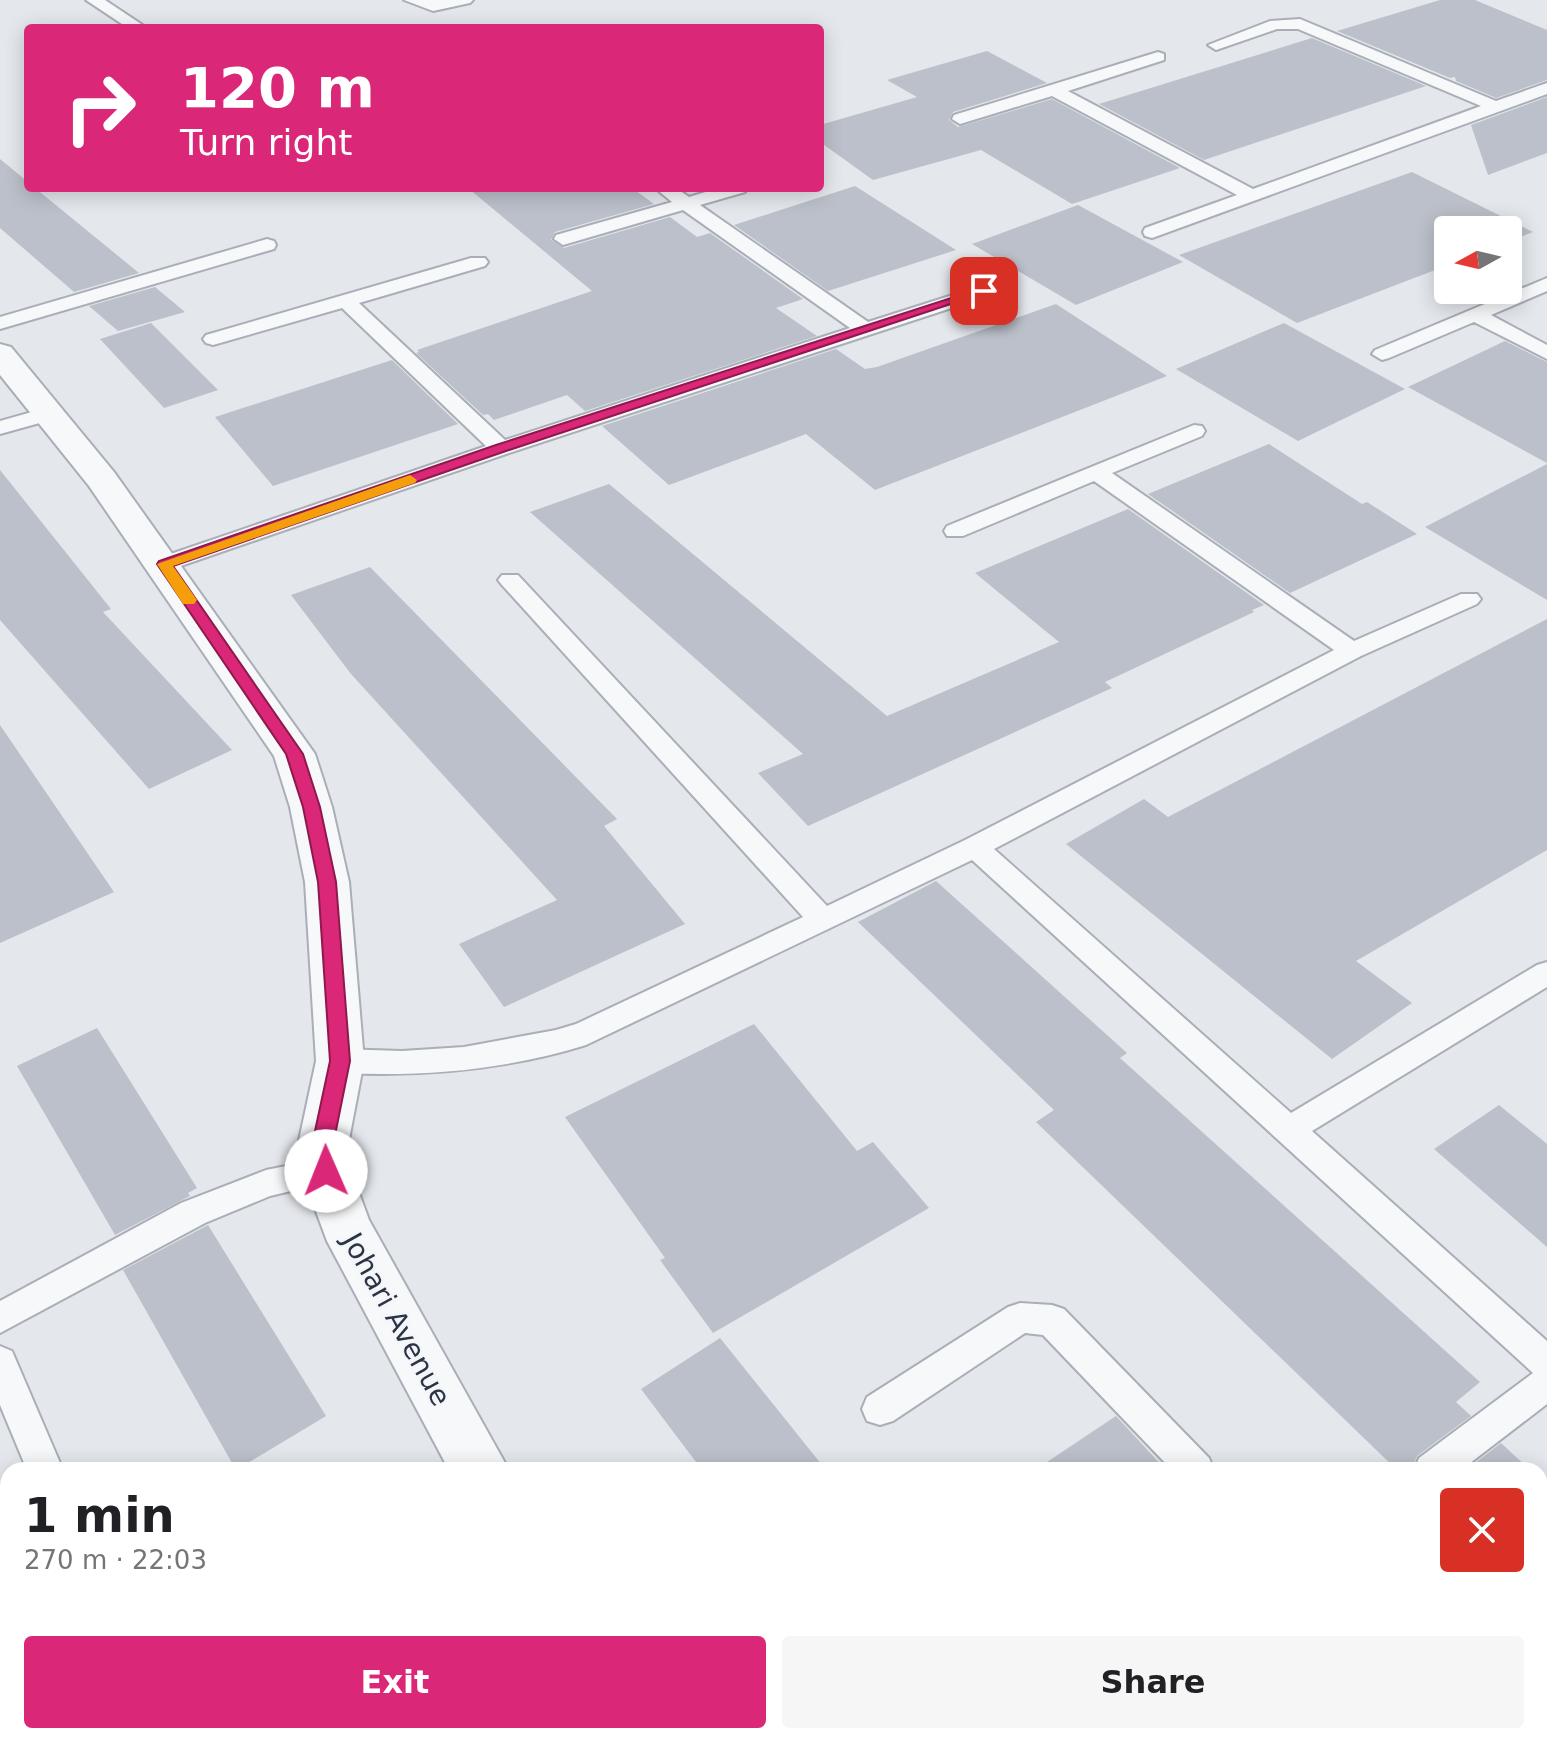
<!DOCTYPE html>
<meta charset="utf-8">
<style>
body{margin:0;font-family:"DejaVu Sans",sans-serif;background:#f6f6f6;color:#202124;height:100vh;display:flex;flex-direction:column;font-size:30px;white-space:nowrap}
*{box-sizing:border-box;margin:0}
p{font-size:26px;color:#757577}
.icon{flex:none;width:44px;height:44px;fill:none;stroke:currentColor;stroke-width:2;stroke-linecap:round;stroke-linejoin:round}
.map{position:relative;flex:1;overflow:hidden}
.details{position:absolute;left:0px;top:1462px;width:1548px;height:282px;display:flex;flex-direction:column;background:#fff;border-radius:24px 24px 0 0;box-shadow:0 4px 20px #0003}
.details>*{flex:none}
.guide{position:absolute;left:24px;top:24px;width:800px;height:168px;border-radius:8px;box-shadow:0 4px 20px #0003;background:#db2777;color:#fff;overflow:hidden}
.needle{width:52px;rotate:262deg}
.fabs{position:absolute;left:1434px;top:216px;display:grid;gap:16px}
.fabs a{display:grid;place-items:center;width:88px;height:88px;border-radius:8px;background:#fff;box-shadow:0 4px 20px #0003;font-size:40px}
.pin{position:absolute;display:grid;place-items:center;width:68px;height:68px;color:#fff;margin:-34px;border-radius:16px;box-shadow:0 4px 12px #0006}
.me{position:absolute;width:88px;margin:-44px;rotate:359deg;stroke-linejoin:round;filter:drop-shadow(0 0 6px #0008)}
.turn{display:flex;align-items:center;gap:28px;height:168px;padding:0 24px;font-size:36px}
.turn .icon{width:104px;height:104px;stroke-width:2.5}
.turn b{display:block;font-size:56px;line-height:68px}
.round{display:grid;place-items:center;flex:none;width:84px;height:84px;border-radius:8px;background:#f6f6f6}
.headline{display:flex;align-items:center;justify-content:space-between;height:136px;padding:0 24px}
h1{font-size:48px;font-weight:600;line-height:60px}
.action{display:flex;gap:16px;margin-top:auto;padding:16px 24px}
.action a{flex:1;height:92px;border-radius:8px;background:#db2777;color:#fff;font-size:32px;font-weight:600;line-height:92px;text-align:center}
.action a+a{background:#f6f6f6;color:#202124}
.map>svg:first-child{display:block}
.building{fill:#bbc0ca}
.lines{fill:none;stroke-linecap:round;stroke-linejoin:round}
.lane-casing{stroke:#a9aeb7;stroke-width:4}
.street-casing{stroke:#a9aeb7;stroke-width:4}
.lane{fill:#f7f8fa;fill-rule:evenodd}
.street{fill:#f7f8fa;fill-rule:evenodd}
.route{fill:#db2777;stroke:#8e194d;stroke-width:2}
.slow{fill:#f59e0b}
.labels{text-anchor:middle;stroke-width:6;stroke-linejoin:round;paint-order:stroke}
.street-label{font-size:28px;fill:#2b3445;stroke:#f4f6f9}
</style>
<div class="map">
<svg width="1547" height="1743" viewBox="0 0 1547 1743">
<rect width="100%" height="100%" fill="#e4e7ec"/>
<path class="building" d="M1440,0h35l72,30v50l-51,18 -40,-17 -1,-4 -5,1 -113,-47z
M1312,38l114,48 -222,74 -105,-56z
M987,51l60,32 -94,29 -4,8 9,7 94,-28 128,69 -108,36 -91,-54 -108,30 -53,-38v-17l97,-28 -30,-17z
M1547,97v56l-59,22 -17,-50z
M0,159l28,23v6h7l104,85 -65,19 -74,-64z
M1412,172l121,60 -25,10v-12h-60v35l-151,58 -118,-68z
M855,186l101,64 -128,41 -94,-66z
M468,188h164l22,16 -99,28 -4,8 13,8 106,-31 27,20 13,-4 93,66 -27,9 41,28 -232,75 -18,-16 -73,25 -6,-6 -5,1 -67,-62 3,-1 -2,-2 175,-59z
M1078,205l105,57 -107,43 -104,-61z
M155,287l30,25 -67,19 -29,-25z
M1056,304l111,72 -292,114 -69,-56 -137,51 -67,-59 234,-77 29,20 12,-2z
M151,323l67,67 -54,18 -64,-69z
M1284,323l121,66 -107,52 -122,-72z
M1505,341l42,21v101l-139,-76z
M392,360l66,64 -185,62 -58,-69z
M1269,444l93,60 5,-2 50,32 -127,59 -142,-99z
M1547,464v136l-122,-73z
M0,470l111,139 -8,3 129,138 -83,39 -149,-169z
M609,484l278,232 172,-74 -84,-69 153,-64 136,96 -12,5 2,2 -149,70 7,6 -304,138 -50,-53 45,-19 -273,-242z
M370,567l247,252 -13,7 81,98 -181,83 -45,-63 98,-44 -206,-226 -60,-79z
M1547,619v231l-191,111 56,42 -80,56 -266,-215 78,-45 24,18z
M0,725l114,167 -114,51z
M936,881l191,172 -7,5 360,324 -24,20 15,14 -54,40 -6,14h-14l-361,-348 18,-12 -196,-188z
M754,1024l103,127 16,-9 56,66 -216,125 -53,-73 5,-2 -100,-141z
M97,1028l100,160 -9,5 2,3 -75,39 -98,-169z
M1499,1105l48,39v103l-113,-98z
M208,1225l118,191 -90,54 -113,-200z
M720,1338l106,132h-124l-61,-81z
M1116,1416l50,54h-131z
M1501,1443l29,27h-64z"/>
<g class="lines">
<g class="lane-casing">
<path id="lane" d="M86,0h19l42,28h-19z
M404,0h69l-3,3 -37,8z
M1300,19l196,82 51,-18v11l-395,144 -7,-2 -2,-4 2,-4 92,-33 -185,-99 -92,28 -8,-5 2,-4 204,-63 6,2v6l-96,31 185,98 228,-83 -183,-77h-21l-61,21 -8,-5 62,-24z
M655,188h21l13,9 30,-9h29l-3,4 -45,13 168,117 116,-37 10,6 -3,4 -482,158 -337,116h-16l-4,-5 4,-5 330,-113 -144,-138 -129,37 -7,-2 -3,-4 3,-4 265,-77h14l3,4 -3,4 -126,37 146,137 345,-112 -167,-118 -120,35 -9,-6 2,-4 116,-33z
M267,239l7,2 2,4 -2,4 -274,80v-12z
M1547,278v13l-56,24 56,30v14l-73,-37 -85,36 -7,2 -10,-6 3,-4z
M46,408l11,6 -3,5 -54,15v-13z
M1194,425l8,1 3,5 -3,5 -90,37 242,168 107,-47h16l4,5 -4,5 -116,52 -367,193 297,264 246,-148 10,-3v25l-235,144 235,210v63l-86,66h-47l5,-12 114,-85 -561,-513 -386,185c-81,25 -161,32 -246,28l-11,-4 -4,-8 4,-8 11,-4 62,2 62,-4 92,-17 20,-6 227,-107 -301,-332 -4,-5 4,-5h16l309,331 138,-66 369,-190 -240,-169 -131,55h-16l-3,-5 3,-5z
M326,1158l11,4 5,9 -5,9 -67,16 -65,27 -205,110v-32l181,-98 85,-33z
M1020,1303l32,2 12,4 145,149 5,12h-42l-129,-135 -18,-2 -132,88 -13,4 -13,-4 -5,-12 5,-12 141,-90z
M0,1346l12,5 51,119h-36l-27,-65z
M206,1736h48l-3,7h-47z
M1159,1736h43l2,7h-42z"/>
</g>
<g class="street-casing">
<path id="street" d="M0,344l11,3 103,125 201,282 17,53 17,75 15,179 -16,84 3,26 18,49 140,250h-60l-122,-229 -26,-70 -3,-26 18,-84 -11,-179 -15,-75 -16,-51 -185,-270 -89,-111z
M613,1736h66l3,7h-66z"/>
</g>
<use href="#lane" class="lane"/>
<use href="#street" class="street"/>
</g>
<path class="route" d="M979,289l11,2 -484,160 -333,115 130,188 17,53 16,75 14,179 -17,84 4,26 -4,6 -7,3 -7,-3 -7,-32 18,-84 -12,-179 -15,-75 -17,-53 -129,-190 2,-3 337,-116z"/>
<path class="slow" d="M410,475l7,5 -2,3 -242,83 24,34 -3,4h-11l-26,-40z"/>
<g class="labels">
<g class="street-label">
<text transform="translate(397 1319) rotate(61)" y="10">Johari Avenue</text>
</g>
</g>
</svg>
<div class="fabs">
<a><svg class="needle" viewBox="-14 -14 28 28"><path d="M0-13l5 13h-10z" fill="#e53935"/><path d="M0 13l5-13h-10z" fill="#757577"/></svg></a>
</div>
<div class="pin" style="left:984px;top:291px;background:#d93025"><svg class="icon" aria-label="arrive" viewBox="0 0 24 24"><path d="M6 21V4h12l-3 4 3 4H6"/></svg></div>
<svg class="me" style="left:326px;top:1171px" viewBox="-20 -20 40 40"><circle r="19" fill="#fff"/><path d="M0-13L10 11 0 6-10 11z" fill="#db2777"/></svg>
<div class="guide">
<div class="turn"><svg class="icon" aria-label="right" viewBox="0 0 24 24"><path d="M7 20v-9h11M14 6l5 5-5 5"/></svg><div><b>120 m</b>Turn right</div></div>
</div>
<section class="details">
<div class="headline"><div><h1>1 min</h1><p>270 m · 22:03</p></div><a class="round" style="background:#d93025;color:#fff"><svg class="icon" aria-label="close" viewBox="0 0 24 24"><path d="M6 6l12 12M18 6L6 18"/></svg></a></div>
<div class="action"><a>Exit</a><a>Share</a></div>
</section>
</div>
